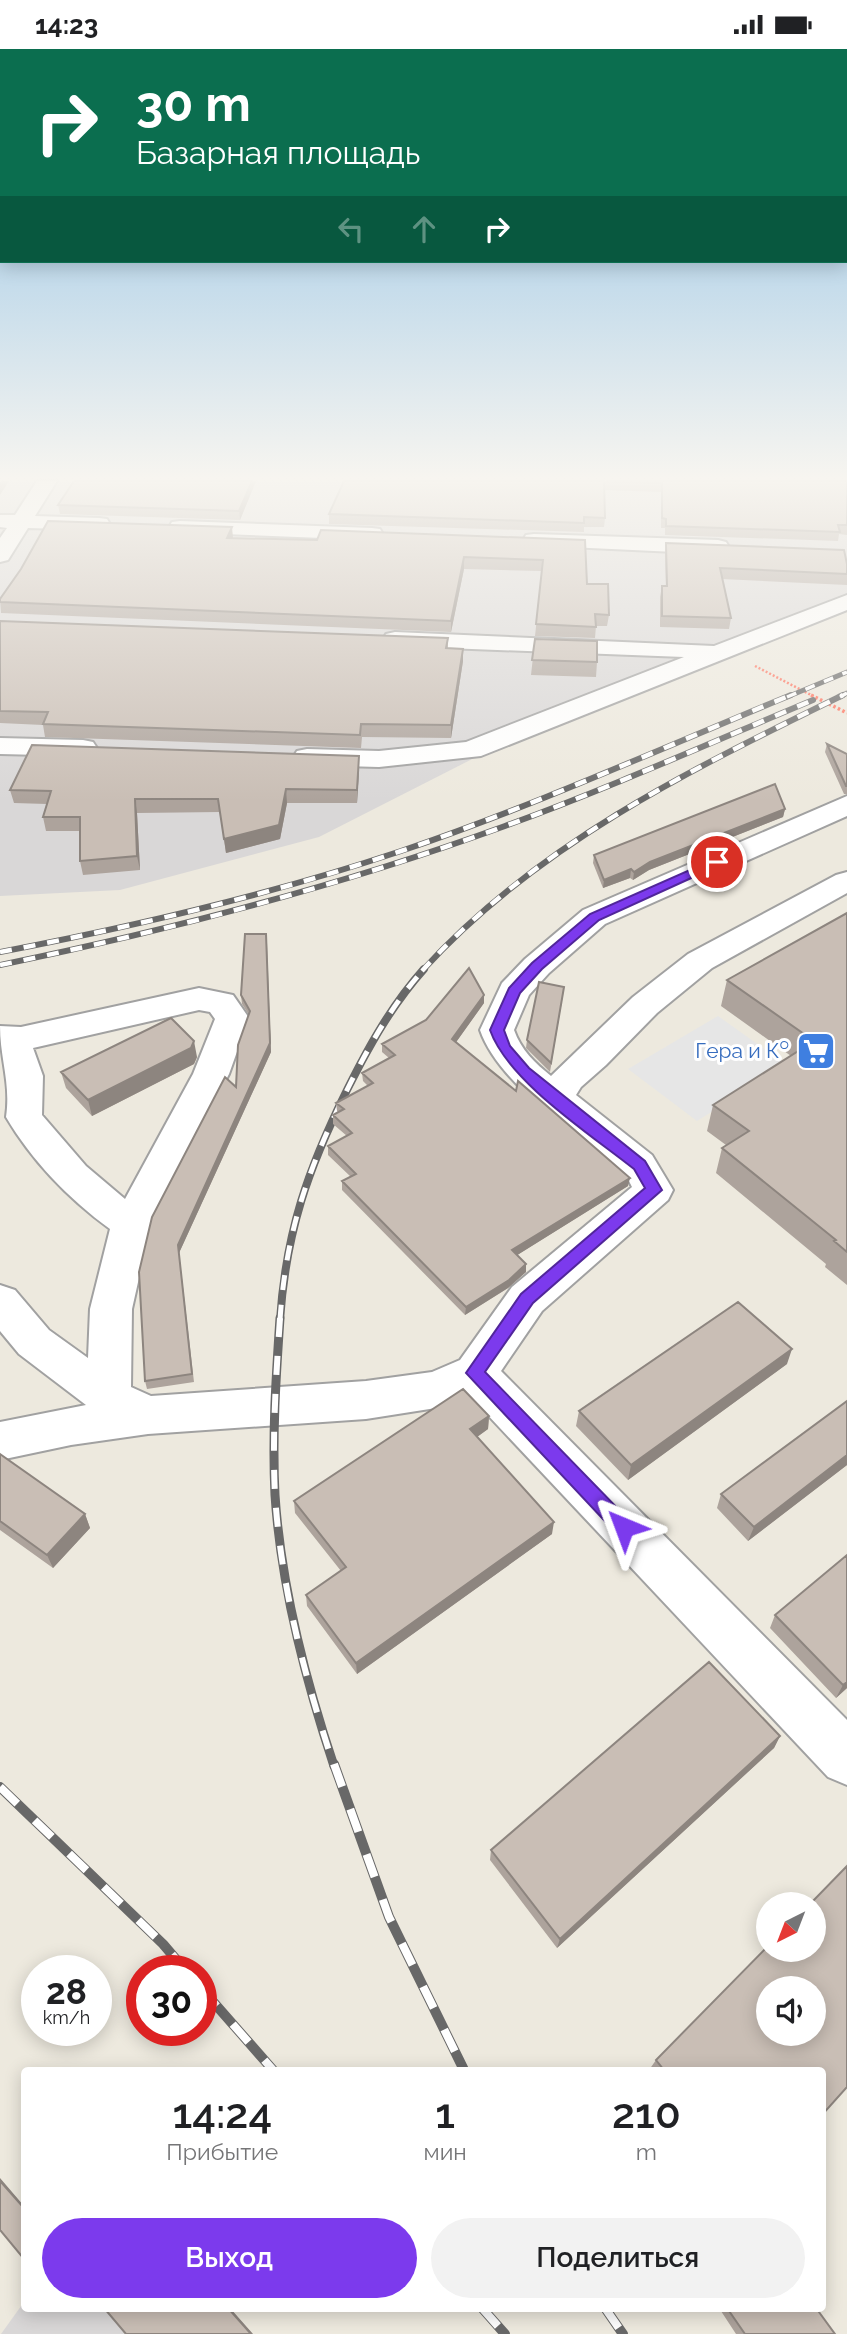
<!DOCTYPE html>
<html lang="ru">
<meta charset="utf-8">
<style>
body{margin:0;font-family:Raleway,sans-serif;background:#f2f2f2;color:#202124;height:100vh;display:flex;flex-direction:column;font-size:26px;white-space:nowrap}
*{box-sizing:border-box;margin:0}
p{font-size:23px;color:#757577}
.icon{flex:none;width:38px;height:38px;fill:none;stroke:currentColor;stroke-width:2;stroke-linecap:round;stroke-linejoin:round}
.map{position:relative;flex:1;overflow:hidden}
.sheet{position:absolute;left:21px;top:2018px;width:805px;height:245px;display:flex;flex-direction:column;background:#fff;border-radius:7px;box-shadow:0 4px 18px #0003}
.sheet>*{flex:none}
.banner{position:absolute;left:0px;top:0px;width:847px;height:214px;box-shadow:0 4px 18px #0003;background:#0b6e4f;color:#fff;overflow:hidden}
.needle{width:46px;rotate:222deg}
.controls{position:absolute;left:756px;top:1843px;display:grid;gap:14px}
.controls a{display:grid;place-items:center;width:70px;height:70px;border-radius:50%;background:#fff;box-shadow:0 4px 18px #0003;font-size:35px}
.speed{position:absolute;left:21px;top:1906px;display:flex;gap:14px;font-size:35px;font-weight:700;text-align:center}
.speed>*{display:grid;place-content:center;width:91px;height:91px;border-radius:50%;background:#fff;box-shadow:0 4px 18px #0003;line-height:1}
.speed small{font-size:18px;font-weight:400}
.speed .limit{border:10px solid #d22;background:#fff;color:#111}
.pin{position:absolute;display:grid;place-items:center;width:60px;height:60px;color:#fff;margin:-30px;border:4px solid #fff;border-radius:50%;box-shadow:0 2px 7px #0007}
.me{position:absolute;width:77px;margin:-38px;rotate:316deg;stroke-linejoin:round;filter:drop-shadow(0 0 5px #0008)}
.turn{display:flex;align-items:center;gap:24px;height:147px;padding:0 21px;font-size:32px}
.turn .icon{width:91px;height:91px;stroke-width:2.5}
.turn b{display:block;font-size:49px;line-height:60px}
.lanes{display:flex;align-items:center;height:66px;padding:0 21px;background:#0003;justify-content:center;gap:35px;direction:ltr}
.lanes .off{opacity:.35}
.eta{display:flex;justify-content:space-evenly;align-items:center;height:119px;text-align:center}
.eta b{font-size:42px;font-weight:600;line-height:49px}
.primary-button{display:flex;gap:14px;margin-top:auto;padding:14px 21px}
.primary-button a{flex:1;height:80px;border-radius:42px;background:#7c3aed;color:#fff;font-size:28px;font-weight:600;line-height:80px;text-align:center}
.primary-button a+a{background:#f2f2f2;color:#202124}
.status{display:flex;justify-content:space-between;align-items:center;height:49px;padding:0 35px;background:#fff;direction:ltr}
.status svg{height:19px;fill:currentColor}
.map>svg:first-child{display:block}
.residential{fill:#d9d7d7}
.parking{fill:#e6e6e6}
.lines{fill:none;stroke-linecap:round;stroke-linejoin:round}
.minor-casing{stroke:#a1a1a1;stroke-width:4}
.path-far1{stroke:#ff735e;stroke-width:2.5;stroke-dasharray:2 2;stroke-linecap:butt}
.path{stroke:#ff735e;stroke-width:3.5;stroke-dasharray:2.5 2.5;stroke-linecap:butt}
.minor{fill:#fff;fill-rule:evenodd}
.rail-far4-casing{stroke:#686868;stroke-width:5}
.rail-far3-casing{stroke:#686868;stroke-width:6}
.rail-far2-casing{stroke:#686868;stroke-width:8}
.rail-far1-casing{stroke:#686868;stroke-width:9}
.rail-casing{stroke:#686868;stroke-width:10}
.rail-far4{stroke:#fff;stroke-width:3.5;stroke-dasharray:10;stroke-linecap:butt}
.rail-far3{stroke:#fff;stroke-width:4.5;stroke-dasharray:12;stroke-linecap:butt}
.rail-far2{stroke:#fff;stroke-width:5;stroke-dasharray:15;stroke-linecap:butt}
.rail-far1{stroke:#fff;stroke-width:6;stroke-dasharray:19;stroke-linecap:butt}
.rail{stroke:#fff;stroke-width:8;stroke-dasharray:24;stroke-linecap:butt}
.wall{fill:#ada39c}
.shaded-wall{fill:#8d857f}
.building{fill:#c9beb5;stroke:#8d857f;stroke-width:2;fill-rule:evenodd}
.route{fill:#7c3aed;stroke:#51269a;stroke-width:2}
.labels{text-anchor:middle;stroke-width:6;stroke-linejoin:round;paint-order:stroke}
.shop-label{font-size:21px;fill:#366cbe;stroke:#fff;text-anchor:end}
</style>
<div class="status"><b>14:23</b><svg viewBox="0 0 49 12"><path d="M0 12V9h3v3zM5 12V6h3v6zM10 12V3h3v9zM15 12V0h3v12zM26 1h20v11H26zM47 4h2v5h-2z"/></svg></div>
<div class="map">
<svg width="847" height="2285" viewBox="0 0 847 2285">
<rect width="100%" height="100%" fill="#ede9de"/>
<path class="residential" d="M0,432h847v121l-357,148 -171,87 -199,53 -120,6z
M24,2253v6h161l20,26h-204z"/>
<path class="parking" d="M718,967l69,49 -90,56 -69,-52z"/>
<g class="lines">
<g class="minor-casing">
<path id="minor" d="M37,432h20l-22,35 64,2 8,1 3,5 -3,5 -8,1 -71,-2 -20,32 -8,2v-24l7,-10 -7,-1v-12h15z
M180,472l192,7 8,1 3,5 -3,5 -8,1 -200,-8 -3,-5 3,-5z
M534,485l184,6 8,2 3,5 -3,5 -8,2 -192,-9 -3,-5 3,-5z
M847,546v15l-366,146 -102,11 -72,-2 -10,-2 -4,-6 4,-6 10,-2 72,2 87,-9 218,-85 -289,-11 -9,-2 -3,-5 3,-5 9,-2 319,14z
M0,689l83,2 10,2 4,6 -4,6 -10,2 -83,-2z
M847,747v20l-242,108 -56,49 -20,22 -15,35c7,20 21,33 37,46l82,-79 55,-43 148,-79 11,-3v21l-135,75 -55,45 -51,52 -25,22 -5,8 76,60 21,35 -5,10 -126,111 -41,60 346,349v65l-19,-8 -359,-382 -33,13 -70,11 -218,15 -77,11 -71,15v-38l86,-17 -67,-51 -19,-23v-46l15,5 34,40 39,28 2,-49 20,-80c-41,-30 -78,-68 -104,-112 5,-34 -6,-58 -6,-91l21,1 178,-39 34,7 16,23 -20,56 -78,150 -19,85 -1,78 20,9 215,-15 66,-9 28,-12 52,-73 120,-100 -6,-12c-46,-38 -127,-90 -146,-145l22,-47 23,-24 58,-49zM199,961l11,2 5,7 -22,55 -68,125 -39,-33 -44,-51 1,-39 -10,-28z"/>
</g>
<path class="path-far1" d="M755,617l60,31"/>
<path class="path" d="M811,646l36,18"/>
<use href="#minor" class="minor"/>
<g class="rail-far4-casing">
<path id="rail-far4" d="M787,648l60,-25
M840,648l7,-4"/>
</g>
<g class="rail-far3-casing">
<path id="rail-far3" d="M0,903c136,-26 270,-57 401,-101 133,-45 261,-103 390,-156
M0,916c171,-35 340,-79 505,-139 104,-38 205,-83 308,-126
M422,922c115,-127 270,-202 421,-276"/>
</g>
<g class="rail-far2-casing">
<path id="rail-far2" d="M280,1271c6,-89 28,-151 67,-230 22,-44 44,-84 77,-121"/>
</g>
<g class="rail-far1-casing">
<path id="rail-far1" d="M280,1269c-4,59 -8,118 -5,177 6,92 30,184 59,271"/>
</g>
<g class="rail-casing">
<path id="rail" d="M334,1715l55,153 75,153
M0,1738l163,157 23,27
M201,1939l72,82
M482,2259l23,26
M605,2259l18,26"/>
</g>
<use href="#rail-far4" class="rail-far4"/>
<use href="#rail-far3" class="rail-far3"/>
<use href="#rail-far2" class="rail-far2"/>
<use href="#rail-far1" class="rail-far1"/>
<use href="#rail" class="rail"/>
</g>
<path class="wall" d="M73,432h183l-16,39 -180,-6 -2,-9z
M344,432h503v54l-8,-1 -1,7 -173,-6v-7h-4v-36l-57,-2 1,28 -1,9h-20v5l-255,-8v-10z
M233,489l84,2h268l2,44 22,31 -2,11h-11l-1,12 -60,-2 7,-65 -78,-2 -13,63 -450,-19 -1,-14z
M666,494l181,21v21l-125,-6 9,39 -2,11 -69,-2v-30l2,-11h4l-1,-32z
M0,572l448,17v10l15,1v12l-12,77 -89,-1 -1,11 -316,-11 -2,-12 -43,-2z
M535,590l62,23 -1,15 -65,-2z
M827,695l20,10v40h-3l-19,-42z
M359,720l-2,34h-70l-7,36 -54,14 -6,-41 -83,1 3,57 -57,5 -3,-14v-30h-34l-3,-14 4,-13 -33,-1 -4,-13z
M785,760l-2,8 -134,53 -16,10 -3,-2 -27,10 -10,-25 1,-8z
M847,864v372l-22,-18 1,-3 -110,-91 6,-25 4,-3 -19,-14 6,-26 78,-49 -70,-50 6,-26z
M267,894l4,109 -92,201 15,129 -47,7 -2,-8 -6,-109 97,-185 13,-72 -7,-11 -1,-9z
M564,938l-1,8 -13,77 -24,-24 1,-8z
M484,946v8l-28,39 172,144 -111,69 9,9v8l-18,16 -43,27 -123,-125v-9l9,-4 -23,-22v-9l19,-10 -14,-12v-9l5,-3 -1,-1 -1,-8 32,-17 -5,-5 -1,-8 27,-15 -7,-6v-8z
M197,1008l-3,7 -102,52 -26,-28 -5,-16z
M787,1315l-159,116 -52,-54 3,-15z
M847,1352v64l-99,76 -31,-33 4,-14z
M489,1367l-1,13 -11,8 75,97 -195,140 -50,-68 -1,-11 35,-24 -46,-58 -1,-12z
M0,1405l85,60 5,14 -37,40 -53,-38z
M775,1566l72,73 -11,10 -66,-70z
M780,1687l-6,12 -217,200 -67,-88 1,-10z
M656,2011l166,10h-173z
M719,2259h97l19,26h-99z"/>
<path class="shaded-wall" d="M1,432h8l-9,14v-12z
M252,432h4l-16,39 -1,-9z
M232,478l1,11h-6z
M464,508v12l-13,63v-11z
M463,600v12l-12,77v-13z
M359,707v13l-2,34v-13z
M286,740l1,14 -7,36 -54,14 -2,-14z
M135,750l2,14 3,57 -3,-14z
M785,760l-2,8 -134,53 -16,10 1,-8 16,-10z
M631,820l-1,9 -27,10 1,-8z
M266,885l5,118 -92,201 15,129 -16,-137 92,-202z
M484,946v8l-32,45v-9z
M194,992l3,16 -3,7 -102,52 -4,-16z
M630,1129l-2,8 -117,73 1,-9z
M526,1215v8l-18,16 -43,27 1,-8z
M792,1300l-5,15 -159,116 3,-15z
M489,1367l-1,13 -18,13v-13z
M847,1406v10l-99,76 6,-14z
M85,1465l5,14 -37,40 -6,-13z
M554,1473l-2,12 -195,140 -1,-11z
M847,1633v6l-11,10 7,-13z
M780,1687l-6,12 -217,200 3,-9z
M0,2129l24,28 -1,1 -23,-26z
M228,2259h2l23,26h-2z"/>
<path class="building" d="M74,432h178l-13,30 -181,-6z
M344,432h260l1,37 -21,-1v6l-255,-9z
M607,432h240v44h-9l2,7 -174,-6v-7l-4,-1v-35z
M48,472l184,6 -5,11 90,2 4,-10 264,10 2,44h21l1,31 -14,-1 1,13 -60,-3 7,-64 -79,-3 -13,64 -451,-19v-3l21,-30z
M666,494l178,7 3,14v10l-127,-6 11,50 -69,-2v-30h5z
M0,572l448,17 -2,10 17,1 -12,76 -90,-1 -1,11 -317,-11 5,-12 -48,-1z
M535,590l62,2v21l-65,-2z
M827,695l20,10v32h-1z
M32,696l327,11 -2,34 -71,-1 -7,36 -55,14 -6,-40h-83l2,57 -57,5v-44h-37l8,-26 -41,-1z
M775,735l10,25 -135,53 -16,10 -3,-3 -27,11 -10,-25z
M847,864v339l-13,-11 2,-1 -114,-92 27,-17 -36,-26 101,-64 -87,-61z
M245,885h21l4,109 -92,202 14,129 -47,7 -6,-109 13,-55 73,-140 11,10 2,-42 12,-34 -9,-16z
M469,919l15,27 -32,44 64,52 2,-10 112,97 -118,72 14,14 -17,16 -43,27 -124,-126 14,-7 -28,-28 24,-13 -19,-18 11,-6 -8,-6 37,-20 -11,-10 33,-18 -13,-11 44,-24z
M539,933l25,5 -13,76 -24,-23z
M171,969l23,23 -3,7 -103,52 -27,-28z
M738,1253l54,47 -161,116 -52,-54z
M463,1340l26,27 -19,13 84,93 -198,141 -50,-68 40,-28 -52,-66z
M847,1352v54l-93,72 -33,-33z
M0,1405l85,60 -38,41 -47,-34z
M847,1506v127l-4,3 -68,-70z
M709,1613l71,74 -220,203 -69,-89z
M847,1817v221l-25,28v-45h-158l-8,-10 112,-114v3h46v-45h-4zM768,1939h46v45h-46z
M0,2132l23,26 1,-2v54l-24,-29z
M104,2259h124l23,26h-125z
M727,2259h89l19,26h-90z"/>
<linearGradient id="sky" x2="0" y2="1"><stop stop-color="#89bee5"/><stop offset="0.57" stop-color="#f7f5f0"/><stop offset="1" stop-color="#f7f5f0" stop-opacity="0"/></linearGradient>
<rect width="847" height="752" fill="url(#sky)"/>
<path class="route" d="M717,809l5,1v5l-123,56 -57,49 -22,24 -16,37 6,16 19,22 116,93 17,29 -129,113 -48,69 145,149 3,6 -3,7 -6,2 -7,-2 -151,-161 55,-79 124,-106 -11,-19c-44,-35 -126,-88 -144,-139l19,-42 23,-25 58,-49z"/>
<defs>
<g id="supermarket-square" transform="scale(2.0125)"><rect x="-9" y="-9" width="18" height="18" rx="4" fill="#3f7fe0" stroke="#fff"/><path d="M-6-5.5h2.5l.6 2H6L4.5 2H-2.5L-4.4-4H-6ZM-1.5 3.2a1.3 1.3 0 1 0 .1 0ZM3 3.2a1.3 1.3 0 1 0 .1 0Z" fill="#fff"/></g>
</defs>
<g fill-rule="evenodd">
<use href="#supermarket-square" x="816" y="1002"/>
</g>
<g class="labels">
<g class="shop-label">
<text x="789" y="1009">Гера и К⁰</text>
</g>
</g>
</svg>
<div class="controls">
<a><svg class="needle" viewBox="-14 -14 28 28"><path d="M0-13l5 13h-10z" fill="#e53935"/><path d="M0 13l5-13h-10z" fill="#757577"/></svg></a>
<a><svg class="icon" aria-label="sound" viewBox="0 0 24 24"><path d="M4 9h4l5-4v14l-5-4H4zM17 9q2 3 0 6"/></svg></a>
</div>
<div class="speed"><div>28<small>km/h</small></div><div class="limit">30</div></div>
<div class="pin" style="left:717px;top:813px;background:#d93025"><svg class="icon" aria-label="arrive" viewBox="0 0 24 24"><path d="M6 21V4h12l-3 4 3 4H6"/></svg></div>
<svg class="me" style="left:624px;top:1478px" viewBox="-20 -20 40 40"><path d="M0-17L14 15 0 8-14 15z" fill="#7c3aed" stroke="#fff" stroke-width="4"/></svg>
<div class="banner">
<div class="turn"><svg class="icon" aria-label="right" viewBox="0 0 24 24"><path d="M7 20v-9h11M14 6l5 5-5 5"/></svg><div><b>30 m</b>Базарная площадь</div></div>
<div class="lanes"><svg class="icon off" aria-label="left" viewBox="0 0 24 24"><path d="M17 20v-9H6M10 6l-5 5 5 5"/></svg><svg class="icon off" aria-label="ahead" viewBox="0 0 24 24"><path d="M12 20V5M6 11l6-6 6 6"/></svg><svg class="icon" aria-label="right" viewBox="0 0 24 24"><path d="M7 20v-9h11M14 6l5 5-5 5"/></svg></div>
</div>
<section class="sheet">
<div class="eta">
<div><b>14:24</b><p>Прибытие</p></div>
<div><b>1</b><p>мин</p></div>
<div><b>210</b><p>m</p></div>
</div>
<div class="primary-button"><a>Выход</a><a>Поделиться</a></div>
</section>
</div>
